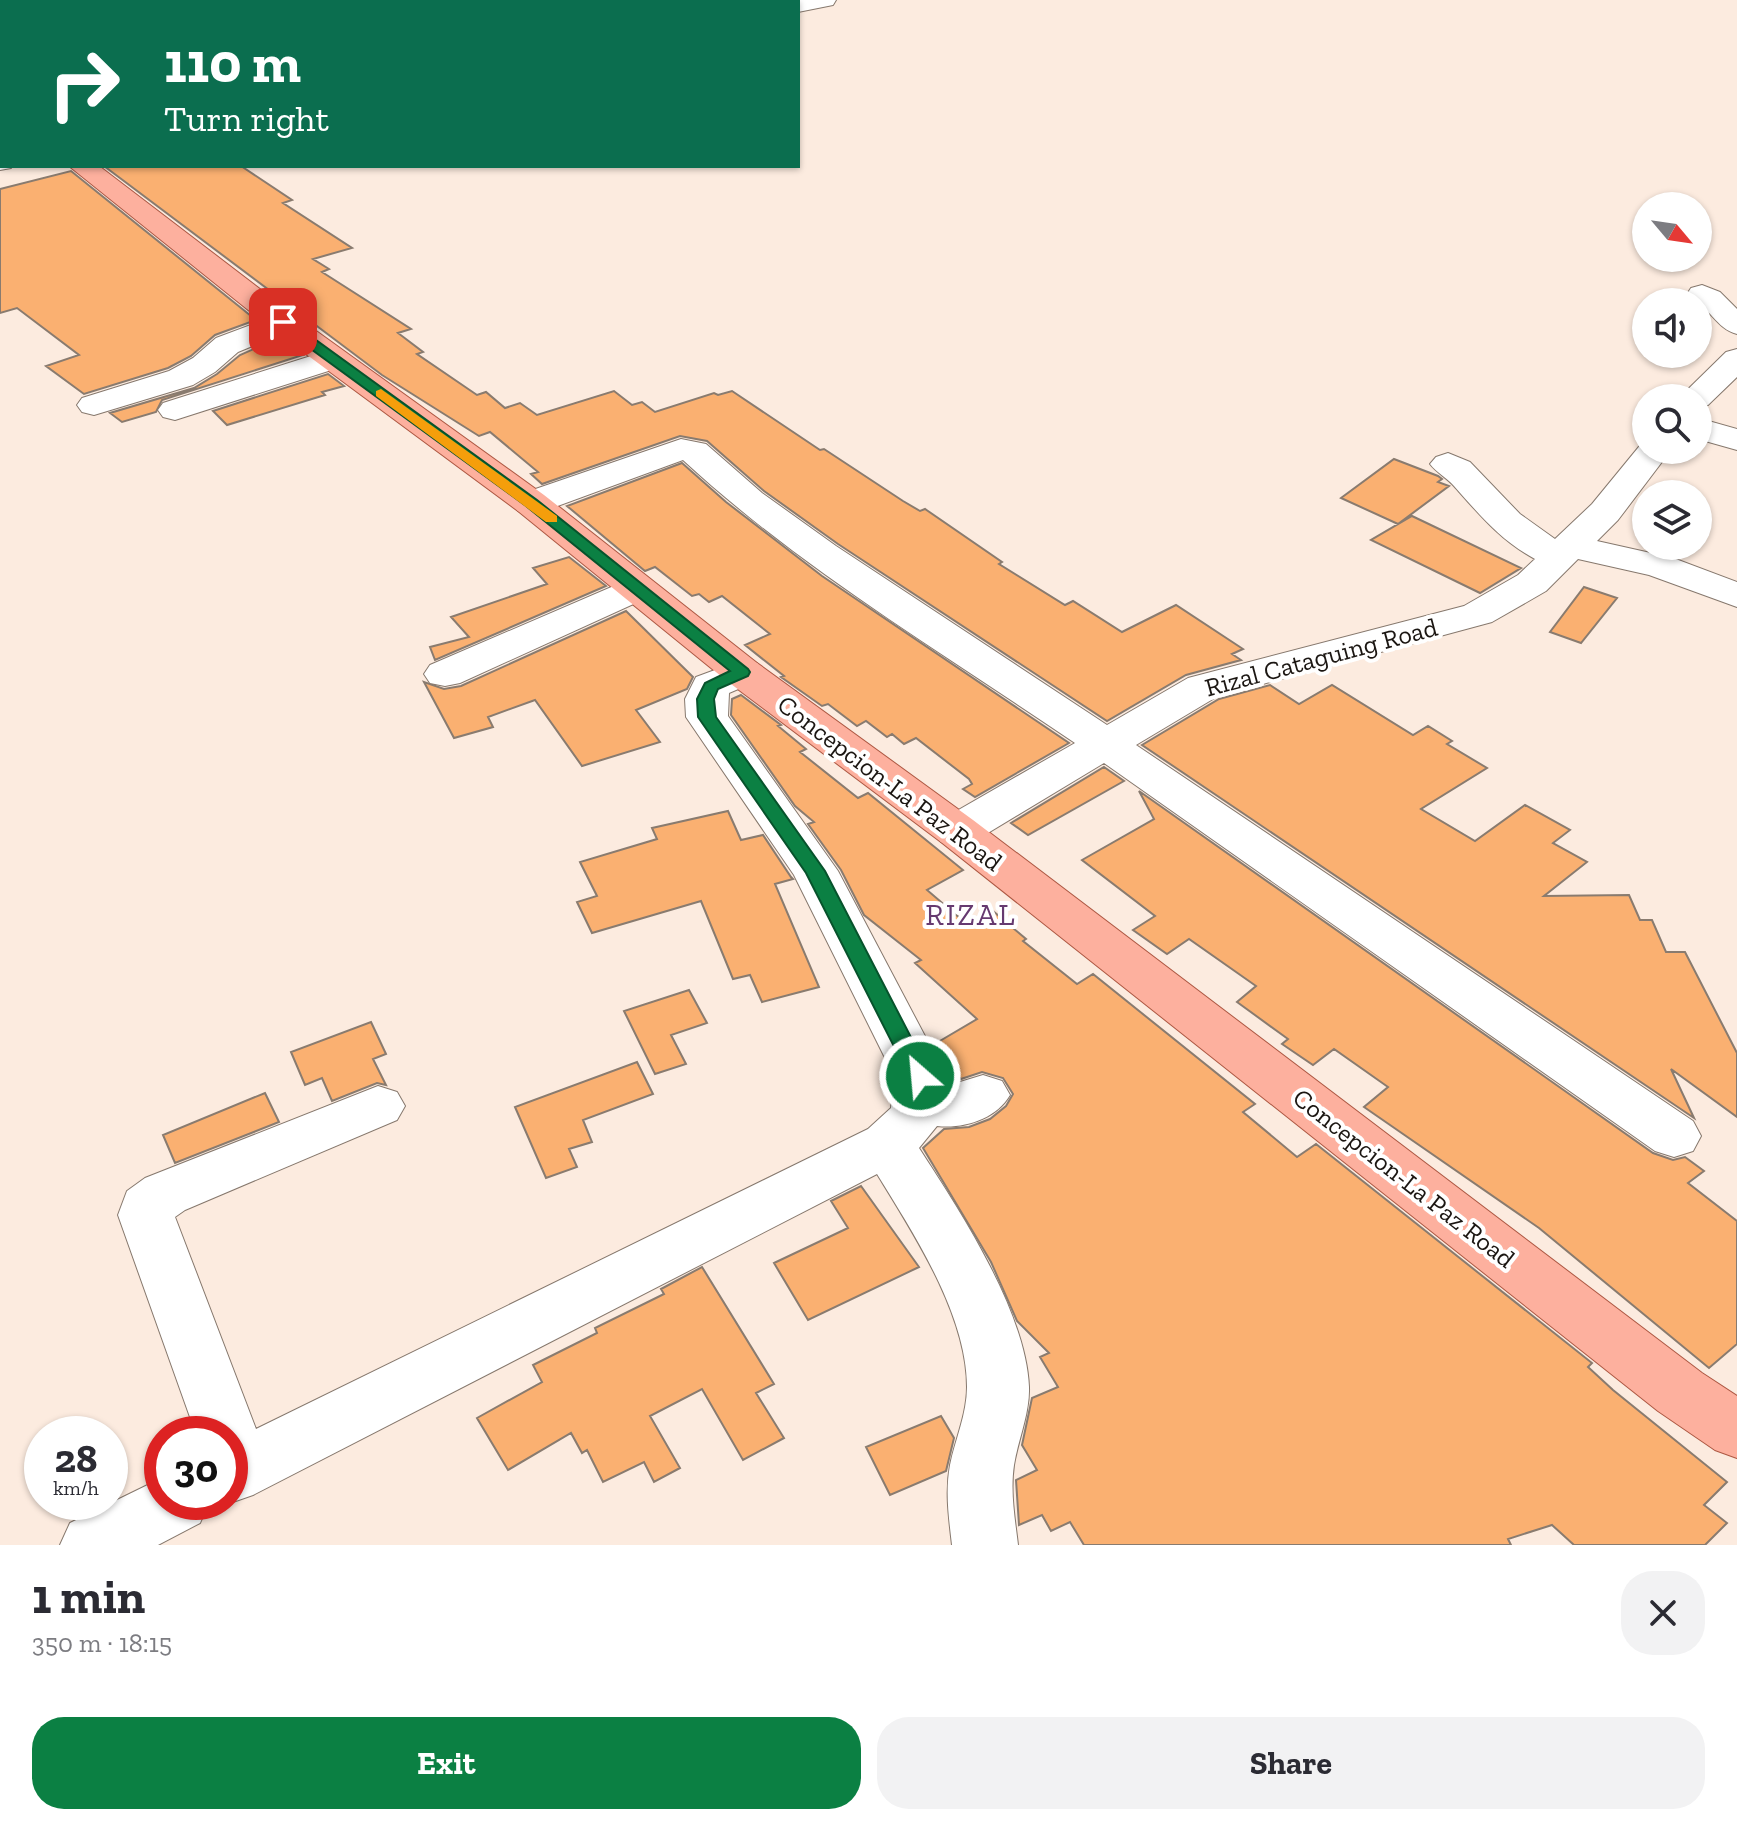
<!DOCTYPE html>
<meta charset="utf-8">
<style>
body{margin:0;font-family:"Zilla Slab",serif;background:#f2f2f3;color:#2b2b33;height:100vh;display:flex;flex-direction:column;font-size:30px;white-space:nowrap}
*{box-sizing:border-box;margin:0}
p{font-size:26px;color:#7c7c81}
.icon{flex:none;width:44px;height:44px;fill:none;stroke:currentColor;stroke-width:2;stroke-linecap:round;stroke-linejoin:round}
.map{position:relative;height:1545px;overflow:hidden}
.panel{display:flex;flex-direction:column;background:#fff;flex:1}
.panel>*{flex:none}
.hud{position:absolute;left:0px;top:0px;width:800px;height:168px;box-shadow:0 2px 6px #0004;background:#0b6e4f;color:#fff;overflow:hidden}
.needle{width:52px;rotate:119deg}
.controls{position:absolute;left:1632px;top:192px;display:grid;gap:16px}
.controls a{display:grid;place-items:center;width:80px;height:80px;border-radius:50%;background:#fff;box-shadow:0 2px 6px #0004;font-size:40px}
.speed{position:absolute;left:24px;top:1416px;display:flex;gap:16px;font-size:40px;font-weight:700;text-align:center}
.speed>*{display:grid;place-content:center;width:104px;height:104px;border-radius:50%;background:#fff;box-shadow:0 2px 6px #0004;line-height:1}
.speed small{font-size:20px;font-weight:400}
.speed .limit{border:12px solid #d22;background:#fff;color:#111}
.pin{position:absolute;display:grid;place-items:center;width:68px;height:68px;color:#fff;margin:-34px;border-radius:16px;box-shadow:0 4px 12px #0006}
.me{position:absolute;width:88px;margin:-44px;rotate:333deg;stroke-linejoin:round;filter:drop-shadow(0 0 6px #0008)}
.turn{display:flex;align-items:center;gap:28px;height:168px;padding:0 32px;font-size:36px}
.turn .icon{width:104px;height:104px;stroke-width:2.5}
.turn b{display:block;font-size:56px;line-height:68px}
.round{display:grid;place-items:center;flex:none;width:84px;height:84px;border-radius:32px;background:#f2f2f3}
.headline{display:flex;align-items:center;justify-content:space-between;height:136px;padding:0 32px}
h1{font-size:48px;font-weight:700;line-height:60px}
.button{display:flex;gap:16px;margin-top:auto;padding:16px 32px}
.button a{flex:1;height:92px;border-radius:32px;background:#0b8043;color:#fff;font-size:32px;font-weight:700;line-height:92px;text-align:center}
.button a+a{background:#f2f2f3;color:#2b2b33}
.map>svg:first-child{display:block}
.building{fill:#fab071;stroke:#897b6f;stroke-width:2}
.lines{fill:none;stroke-linecap:round;stroke-linejoin:round}
.minor-casing{stroke:#86786d;stroke-width:2}
.major-casing{stroke:#ad5843;stroke-width:2}
.minor{fill:#fff;fill-rule:evenodd}
.major{fill:#fdb09e;fill-rule:evenodd}
.route{fill:#0b8043;stroke:#07532c;stroke-width:2}
.slow{fill:#f59e0b}
.labels{text-anchor:middle;stroke-width:8;stroke-linejoin:round;paint-order:stroke}
.street-label{font-size:26px;fill:#1b1612;stroke:#fff}
.quarter-label{font-size:30px;letter-spacing:2px;fill:#663a70;stroke:#fff}
</style>
<div class="map">
<svg width="1737" height="1545" viewBox="0 0 1737 1545">
<rect width="100%" height="100%" fill="#fcebdf"/>
<path class="building" d="M104,166h137l51,34 -9,3 69,45 -39,11 16,10 -7,3 89,57 -13,4 25,19 -6,2 60,41 9,-3 19,16 15,-5 17,12 77,-24 18,14 10,-3 13,10 59,-19 4,2 14,-4 88,59 4,-1 79,52 17,10 5,-2 77,53 -3,2 66,41 8,-4 49,31 54,-27 67,44 -11,5 9,6 -55,15 -79,46 -269,-177 -74,-53 -57,-50 -27,-5 -138,48 -11,-10 7,-2 -48,-40 -11,4 -97,-61z
M71,171l185,149 -41,15 -24,21 -23,12 -84,26 -38,-28 33,-11 -62,-47 -17,5v-124z
M279,338l24,17 -141,45 -6,12 -34,10 -12,-9 84,-25 23,-14 23,-19z
M328,374l16,12 -22,6 3,3 -98,30 -14,-14z
M1394,459l44,17 4,3 -4,3 11,4 -51,38 -57,-26z
M682,463l44,39 96,74 247,167 -94,54 -12,-8 9,-5 -3,-5 -53,-41 -12,6 -12,-10 -5,3 -21,-16 -9,5 -29,-22 -6,2 -41,-29 3,-1 -39,-31 25,-11 -48,-38 -13,6 -10,-8 -7,2 -37,-29 -10,4 -78,-65z
M1412,516l109,52 -41,25 -109,-53z
M569,557l37,29 -171,74 -5,-13 39,-10 -18,-20 96,-33 -14,-16z
M1584,587l33,11 -36,45 -31,-11z
M626,611l67,66 -6,12 -51,21 24,32 -78,24 -47,-66 -47,17 5,10 -39,11 -30,-56 20,7 17,-3z
M1270,685l29,19 33,-19 81,50 15,-9 24,15 -5,3 40,24 -66,41 54,32 50,-36 45,25 -17,13 34,19 -43,34 85,-1 11,25h12l14,32h19l52,101v64l-66,-48 23,49 -552,-373 77,-46z
M741,695l40,30 -3,1 28,23 -6,3 58,46 10,-5 95,77 -36,20 41,35 25,-14 33,28 -3,2 54,43 16,-10 162,130 -12,8 54,45 19,-13 276,219 -4,4 25,23 114,92 -23,23 23,18 -22,22h-131l-22,-20 -44,14 3,6h-427l-14,-23 -19,9 -9,-16 -23,10 -3,-45 21,-10 -15,-25 10,-47 26,-11 -18,-30 9,-4 -32,-32 -26,-59 -68,-114 21,-19 25,-2 21,-8 16,-13 7,-12 -10,-16 -21,-6 -21,7 -20,-19 -8,-15 44,-26 -62,-56 6,-3 -57,-45 -23,-45 -33,-46 6,-2 -19,-16 -64,-91 1,-16z
M1104,767l20,14 -96,54 -17,-12z
M1139,791l514,362 20,7 12,-3 19,14 -16,12 49,38v123l-28,24 -170,-140 -175,-121 24,-20 -54,-38 -21,16 -31,-21 6,-5 -51,-37 19,-16 -67,-47 -22,15 -34,-24 22,-14 -73,-56 72,-41z
M728,811l13,29 22,-5 28,42 2,2 -18,5 44,103 -57,15 -12,-27 -17,4 -32,-78 -109,32 -15,-31 20,-6 -17,-34 77,-23 -5,-11z
M689,990l18,33 -36,12 15,29 -31,10 -31,-63z
M371,1022l15,32 -13,5 13,26 -9,-2 -45,18 -10,-23 -17,7 -14,-33z
M637,1062l16,32 -70,26 9,22 -23,7 8,18 -31,11 -31,-71z
M265,1093l14,29 -104,41 -12,-28z
M861,1186l58,81 -111,53 -34,-57 74,-35 -17,-27z
M702,1267l72,117 -18,9 28,45 -41,22 -41,-71 -52,27 30,52 -26,14 -10,-20 -41,20 -16,-32 -5,3 -11,-20 -63,37 -31,-52 65,-36 -9,-17 64,-32 -2,-5 69,-34 -3,-5z
M941,1416l13,22 -8,33 -56,24 -24,-48z"/>
<g class="lines">
<g class="minor-casing">
<path id="minor" d="M18,0h31l-32,2z
M169,0h33l-34,2z
M791,0h45l-3,5 -35,7v-10h-9z
M0,15h2v14h-2z
M0,154l2,12 9,2 -11,2z
M1702,285l18,7 17,17v25c-21,-5 -28,-29 -46,-34l-4,-6 4,-6z
M283,313l11,2 5,7 -5,7 -56,23 -23,20 -22,13 -99,30 -12,-3 -5,-7 5,-7 87,-27 24,-13 23,-20z
M333,349l11,3 5,7 -5,7 -169,54 -12,-3 -5,-7 5,-7z
M1737,349v28l-29,28 -10,2v-9h-19l47,-46z
M1698,418l39,11v21l-39,-11z
M681,439l25,5 56,49 74,53 271,179 81,-47 276,-72 54,-31 17,-16c-34,-18 -56,-45 -81,-73 -8,-9 -17,-13 -24,-22l6,-7 12,-4 22,9 50,52 35,25 37,-35 50,-61 4,-1v8h25l-53,70 -21,21 76,17 64,24v25l-88,-32 -71,-16 -32,32 -54,31 -274,74 -82,49 557,376 8,15 -8,15 -19,6 -19,-6 -551,-388 -131,79 -16,4 -16,-4 -7,-11 7,-11 134,-77c-132,-90 -274,-174 -392,-283l-139,51 -13,3 -13,-3 -5,-8 5,-8z
M637,576l14,4 5,8 -5,8 -191,87 -15,3 -15,-3 -6,-9 6,-9z
M742,660l15,3 6,9 -6,9 -28,12 -1,23 110,155 108,205 1,10 36,-11 19,6 8,14c-14,24 -46,34 -73,31l-18,22c41,63 107,164 110,239 1,26 -11,53 -15,78 -4,27 1,54 4,80h-66c-3,-26 -7,-53 -2,-80 5,-25 17,-51 17,-78 0,-72 -53,-153 -90,-213l-624,321 -23,8 -3,-1h3v-68h-34l-78,-219 9,-24 18,-13 233,-92 19,6 8,14 -8,14 -212,90 -10,7 81,212 612,-300 23,-21 3,-32 -100,-201 -108,-158 -1,-18 11,-22z
M162,1478v24h47l-9,21 -42,22h-98l10,-22z"/>
</g>
<g class="major-casing">
<path id="major" d="M0,99h2v15h-2z
M69,166h30l195,149 250,180 213,168 216,157 729,553 35,23v62l-22,-8 -57,-39 -717,-569 -214,-161 -209,-170 -246,-182z"/>
</g>
<use href="#minor" class="minor"/>
<use href="#major" class="major"/>
</g>
<path class="route" d="M278,319h9l250,181 211,169 2,3 -2,4 -30,13 -4,10 2,18 109,154 106,205 -3,6 -8,2 -8,-2 -106,-209 -108,-156 -1,-18 8,-16 25,-12 -204,-165 -248,-181z"/>
<path class="slow" d="M381,389l176,127v6h-11l-170,-126v-5z"/>
<g class="labels">
<g class="street-label">
<text transform="translate(1321 657) rotate(-15)" y="9">Rizal Cataguing Road</text>
<text transform="translate(890 783) rotate(37)" y="9">Concepcion-La Paz Road</text>
<text transform="translate(1404 1178) rotate(38)" y="9">Concepcion-La Paz Road</text>
</g>
<g class="quarter-label">
<text x="971" y="925">RIZAL</text>
</g>
</g>
</svg>
<div class="controls">
<a><svg class="needle" viewBox="-14 -14 28 28"><path d="M0-13l5 13h-10z" fill="#e53935"/><path d="M0 13l5-13h-10z" fill="#7c7c81"/></svg></a>
<a><svg class="icon" aria-label="sound" viewBox="0 0 24 24"><path d="M4 9h4l5-4v14l-5-4H4zM17 9q2 3 0 6"/></svg></a>
<a><svg class="icon" aria-label="search" viewBox="0 0 24 24"><circle cx="10" cy="10" r="6"/><path d="M15 15l6 6"/></svg></a>
<a><svg class="icon" aria-label="layers" viewBox="0 0 24 24"><path d="M12 4l9 5-9 5-9-5zM3 14l9 5 9-5"/></svg></a>
</div>
<div class="speed"><div>28<small>km/h</small></div><div class="limit">30</div></div>
<div class="pin" style="left:283px;top:322px;background:#d93025"><svg class="icon" aria-label="arrive" viewBox="0 0 24 24"><path d="M6 21V4h12l-3 4 3 4H6"/></svg></div>
<svg class="me" style="left:920px;top:1076px" viewBox="-20 -20 40 40"><circle r="17" fill="#0b8043" stroke="#fff" stroke-width="3"/><path d="M0-11L8 9 0 5-8 9z" fill="#fff"/></svg>
<div class="hud">
<div class="turn"><svg class="icon" aria-label="right" viewBox="0 0 24 24"><path d="M7 20v-9h11M14 6l5 5-5 5"/></svg><div><b>110 m</b>Turn right</div></div>
</div>
</div>
<section class="panel">
<div class="headline"><div><h1>1 min</h1><p>350 m · 18:15</p></div><a class="round"><svg class="icon" aria-label="close" viewBox="0 0 24 24"><path d="M6 6l12 12M18 6L6 18"/></svg></a></div>
<div class="button"><a>Exit</a><a>Share</a></div>
</section>
